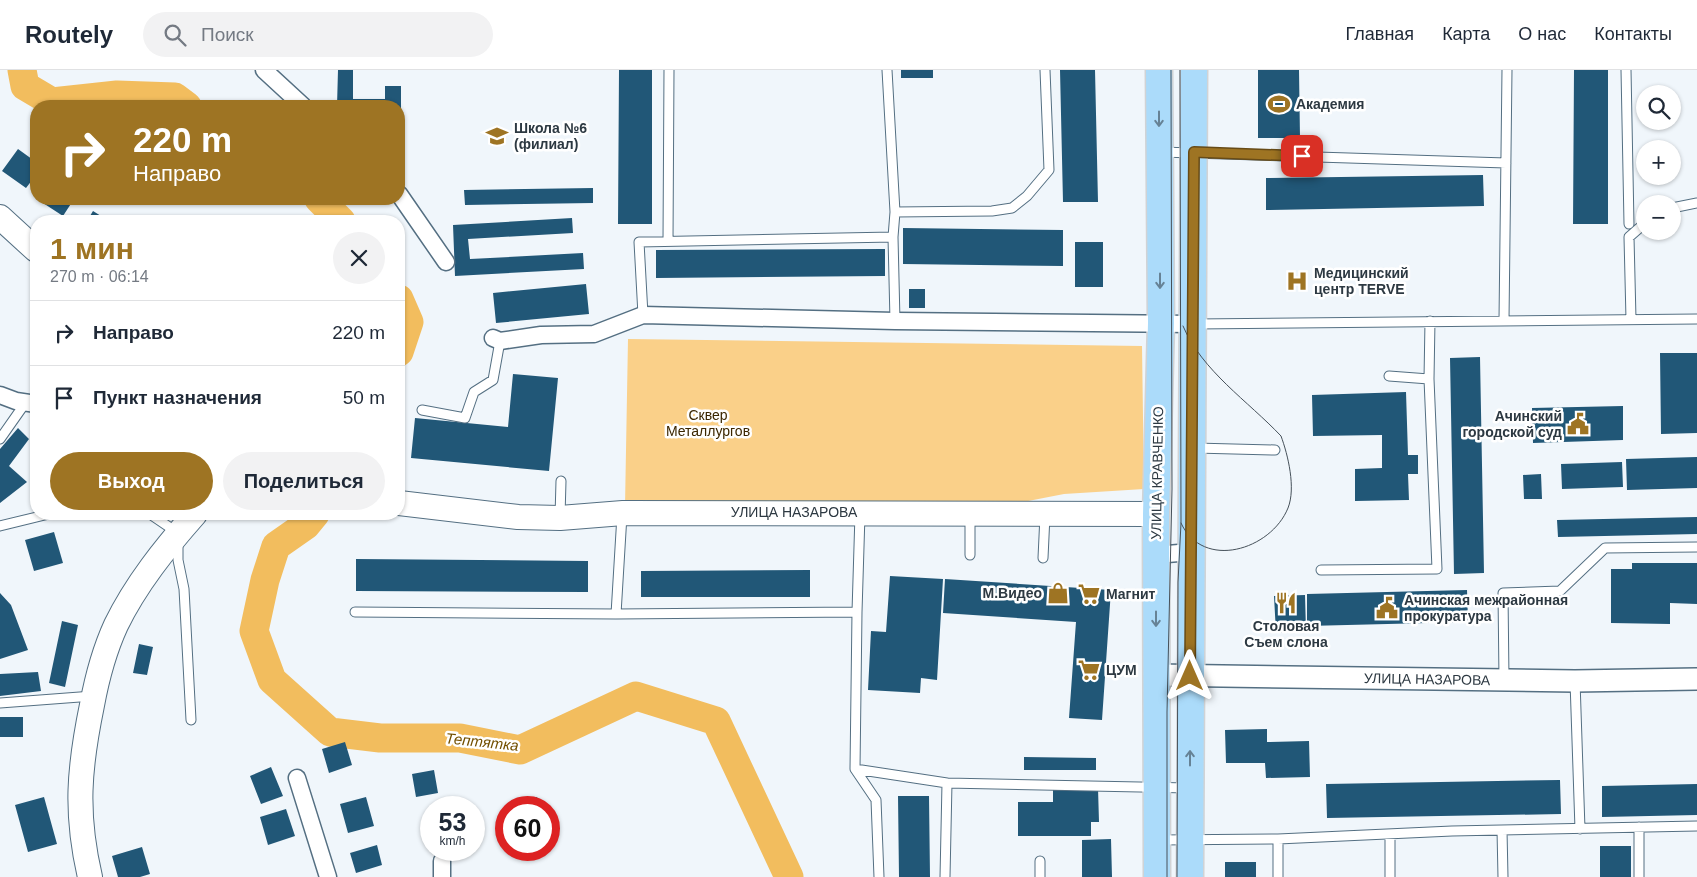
<!DOCTYPE html>
<html lang="ru">
<meta charset="utf-8">
<style>
body{margin:0;font-family:Arial,sans-serif;background:#f2f2f3;color:#1f2937;height:100vh;display:flex;flex-direction:column;font-size:19px;white-space:nowrap}
*{box-sizing:border-box;margin:0}
p{font-size:16px;color:#747a83}
.icon{flex:none;width:28px;height:28px;fill:none;stroke:currentColor;stroke-width:2;stroke-linecap:round;stroke-linejoin:round}
.map{position:relative;flex:1;overflow:hidden}
.details{position:absolute;left:30px;top:145px;width:375px;height:305px;display:flex;flex-direction:column;background:#fff;border-radius:20px;box-shadow:0 1px 4px #0004}
.details>*{flex:none}
.hud{position:absolute;left:30px;top:30px;width:375px;height:105px;border-radius:20px;box-shadow:0 1px 4px #0004;background:#9e7423;color:#fff;overflow:hidden}
.buttons{position:absolute;left:1636px;top:15px;display:grid;gap:10px}
.buttons a{display:grid;place-items:center;width:45px;height:45px;border-radius:50%;background:#fff;box-shadow:0 1px 4px #0004;font-size:25px}
.speed{position:absolute;left:420px;top:726px;display:flex;gap:10px;font-size:25px;font-weight:700;text-align:center}
.speed>*{display:grid;place-content:center;width:65px;height:65px;border-radius:50%;background:#fff;box-shadow:0 1px 4px #0004;line-height:1}
.speed small{font-size:12px;font-weight:400}
.speed .limit{border:8px solid #d22;background:#fff;color:#111}
.pin{position:absolute;display:grid;place-items:center;width:42px;height:42px;color:#fff;margin:-21px;border-radius:10px;box-shadow:0 2px 8px #0006}
.me{position:absolute;width:55px;margin:-28px;rotate:0deg;stroke-linejoin:round;filter:drop-shadow(0 0 4px #0008)}
.turn{display:flex;align-items:center;gap:18px;height:105px;padding:0 20px;font-size:22px}
.turn .icon{width:65px;height:65px;stroke-width:2.5}
.turn b{display:block;font-size:35px;line-height:42px}
.round{display:grid;place-items:center;flex:none;width:52px;height:52px;border-radius:26px;background:#f2f2f3}
.summary{display:flex;align-items:center;justify-content:space-between;height:85px;padding:0 20px}
h1{font-size:30px;font-weight:800;line-height:38px;color:#9e7423}
.primary-button{display:flex;gap:10px;margin-top:auto;padding:10px 20px}
.primary-button a{flex:1;height:58px;border-radius:30px;background:#9e7423;color:#fff;font-size:20px;font-weight:800;line-height:58px;text-align:center}
.primary-button a+a{background:#f2f2f3;color:#1f2937}
ul{padding:0;list-style:none}
li{display:flex;align-items:center;gap:15px;height:65px;padding:0 20px;border-top:1px solid #e0e1e3}
li div{flex:1}
li b{display:block;font-size:19px}
li em{font-style:normal}
header{display:flex;align-items:center;gap:30px;box-sizing:border-box;height:70px;padding:0 25px;background:#fff;border-bottom:1px solid #e0e1e3}
header strong{font-size:24px}
nav{display:flex;gap:28px;margin-inline-start:auto;font-size:18px}
.search{width:350px;height:45px;background:#f2f2f3;display:flex;align-items:center;gap:12px;box-sizing:border-box;padding:0 18px;border-radius:28px;color:#747a83;font-size:19px}
.map>svg:first-child{display:block}
.green{fill:#fad089}
.lines{fill:none;stroke-linecap:round;stroke-linejoin:round}
.river{stroke:#f2bd5e;stroke-width:29}
.building{fill:#215777}
.service-casing{stroke:#546f82;stroke-width:11}
.minor-casing{stroke:#546f82;stroke-width:19}
.tertiary-casing{stroke:#546f82;stroke-width:24}
.secondary-casing{stroke:#546f82;stroke-width:26}
.primary-casing{stroke:#d1d3d5;stroke-width:29}
.service{stroke:#fff;stroke-width:9}
.minor{stroke:#fff;stroke-width:16}
.tertiary{stroke:#fff;stroke-width:21}
.secondary{stroke:#fff;stroke-width:24}
.primary{stroke:#abdbfa;stroke-width:26}
.tram{stroke:#46515a;stroke-width:1}
.oneway{stroke:#668295}
.route-casing{stroke:#674b17;stroke-width:12}
.route{stroke:#9e7423;stroke-width:9}
.labels{text-anchor:middle;stroke-width:5;stroke-linejoin:round;paint-order:stroke}
.poi-label{font-size:14px;font-weight:bold;fill:#2d3942;stroke:#fff;text-anchor:start}
.park-label{font-size:14px;fill:#3b2600;stroke:#fff}
.street-label{font-size:14px;fill:#2d3942;stroke:#fff}
.water-label{font-size:15px;font-style:italic;fill:#724f00;stroke:#fff}
</style>
<header>
<strong>Routely</strong>
<div class="search"><svg class="icon" aria-label="search" viewBox="0 0 24 24"><circle cx="10" cy="10" r="6"/><path d="M15 15l6 6"/></svg>Поиск</div>
<nav><a>Главная</a><a>Карта</a><a>О нас</a><a>Контакты</a></nav>
</header>
<div class="map">
<svg width="1697" height="807" viewBox="0 0 1697 807">
<rect width="100%" height="100%" fill="#f0f6fb"/>
<path class="green" d="M628,269l514,7 2,143 -80,5 -41,8 -398,4z"/>
<g class="lines">
<path class="river" d="M22,0l3,16 27,16 65,-7 58,2 12,9
M319,129l22,22
M399,229l10,23 -10,30
M315,444l-9,11 -30,21 -11,34 -11,51 18,49 58,52 50,6h80l60,12 116,-54 80,25 73,156"/>
</g>
<path class="building" d="M338,0h15v29h32v-13h16v44h-2v-24h-62z
M619,0h33v154h-34z
M901,0h32v8h-32z
M1060,0h35l3,132h-35z
M1258,0h41l1,68h-42z
M1574,0h34v154h-35z
M18,79l18,13v13l-10,13 -24,-17z
M1483,105l1,31 -218,4v-32z
M593,118v15l-128,2 -1,-15z
M46,129h28l-11,17 -20,-13z
M93,141l16,10h-22z
M572,148l1,15 -105,6 2,20 113,-6 1,16 -129,7 -2,-51z
M903,158l160,2v36l-160,-2z
M1075,172h28v45h-28z
M885,179v27l-229,2v-28z
M586,214l3,30 -93,9 -3,-30z
M909,219h16v19h-16z
M1660,283h37v80l-36,1z
M1480,287l4,216 -30,1 -4,-216z
M513,304l45,4 -9,93 -138,-13 4,-40 93,9z
M1406,322l2,63h10v19h-10l1,26 -54,1v-32l27,-1v-33l-69,1 -1,-41z
M1623,336v34l-90,3 -1,-35z
M18,358l11,11 -20,27 18,16 -27,21v-54z
M1697,387v31l-70,2 -1,-31z
M1622,392l1,25 -61,2 -1,-25z
M1541,404l1,25h-18l-1,-24z
M1697,447v17l-139,3 -1,-17z
M54,462l9,31 -29,8 -9,-31z
M356,489l232,2v31l-232,-1z
M1632,493h65v41l-27,-1v21l-59,-1v-54h21z
M810,500v27h-169v-26z
M890,506l53,3 -6,101 -16,-2 -1,15 -52,-3 3,-59 15,1z
M945,509l166,11 -9,130 -33,-2 7,-96 -133,-9z
M1467,520l1,32 -161,4v-32z
M0,523l11,12 17,45 -28,9z
M1305,525l1,36 -30,2 -2,-37z
M62,551l16,4 -13,62 -16,-4z
M139,574l14,3 -6,28 -14,-2z
M38,602l3,19 -41,5v-22z
M0,647h23v20h-23z
M1267,659v13l42,-1 1,36 -44,1 -1,-15h-39l-1,-33z
M345,672l7,23 -23,8 -7,-24z
M1024,687l72,1v12h-72z
M271,697l12,29 -22,8 -11,-28z
M434,700l4,23 -22,4 -4,-23z
M1560,710l1,34 -234,4 -1,-34z
M1697,714v31l-95,2v-31z
M1053,718h45l1,34h-8v14h-73v-34h35z
M898,726h31l1,81h-31z
M44,727l13,47 -29,8 -13,-47z
M366,727l8,29 -26,7 -8,-29z
M537,727l4,11h-29z
M286,739l9,27 -27,9 -8,-28z
M1111,769l1,38h-30v-37z
M377,775l5,20 -26,8 -6,-20z
M1600,776h31v31h-31z
M142,777l8,27 -10,3h-22l-6,-21z
M1225,792h31v15h-31z"/>
<g class="lines">
<g class="service-casing">
<path id="service" d="M887,0l8,142
M1626,0l3,154
M1161,82l345,11
M1672,138l25,-5
M668,171l1,-171
M643,245l-4,-73 254,-5
M1631,249l-2,-82 16,-14
M1504,250l3,-250
M895,251l-2,-84 2,-25 97,-1 20,-3 15,-12 22,-26 -4,-100
M1195,254l502,-5
M1389,306l40,3
M422,340l43,8 9,-26 19,-12 7,-39
M0,369l26,-37
M1195,378l80,2
M150,444l28,19v27l6,29 7,131
M970,445v40
M560,447l1,-36
M0,456l49,-12
M1043,488l2,-43
M1321,500l116,-1 -8,-190 1,-58
M355,542l261,2 241,-2 3,-98
M857,542l-2,157 21,31 3,77
M616,544l6,-99
M1504,610l-1,-87 57,-2 45,-43 92,-1
M1575,611l5,148
M0,633l93,-7
M855,699l92,14 -2,94
M947,713l242,5
M1639,757v50
M1502,760l1,47
M1159,770l119,-1 174,-8 245,-5
M1040,791v16
M1278,807v-38
M1390,807v-42"/>
</g>
<g class="minor-casing">
<path id="minor" d="M264,0l39,36
M399,124l47,68
M493,268l7,3 41,-6 53,-1 49,-19 252,6 298,3
M0,325l16,6 20,3
M1156,485l34,-3
M297,708l31,99
M442,791v16"/>
</g>
<g class="tertiary-casing">
<path id="tertiary" d="M1156,605l419,6 122,-2"/>
</g>
<g class="secondary-casing">
<path id="secondary" d="M0,147l36,33
M399,433l119,14 42,1 63,-5 533,1
M90,807c-15,-64 -11,-109 2,-172 5,-27 13,-56 24,-80 20,-41 49,-77 79,-111"/>
</g>
<g class="primary-casing">
<path id="primary" d="M1157,807l-1,-363 5,-191 -2,-253
M1190,807l4,-807"/>
</g>
<use href="#service" class="service"/>
<use href="#minor" class="minor"/>
<use href="#tertiary" class="tertiary"/>
<use href="#secondary" class="secondary"/>
<use href="#primary" class="primary"/>
<path class="tram" d="M1181,453c22,48 90,27 107,-15 8,-20 0,-53 -7,-72 -33,-35 -79,-65 -98,-110
M1167,807v-165l5,-223 -1,-419
M1177,807l1,-295 3,-59 -1,-453"/>
</g>
<defs><path id="oneway-shaft" d="M-6 0H5M1.5-3L5.5 0L1.5 3" fill="none" stroke-width="1.6" stroke-linecap="round" stroke-linejoin="round" transform="scale(1.25)"/></defs>
<g class="oneway">
<use href="#oneway-shaft" transform="translate(1159 49) rotate(90)"/>
<use href="#oneway-shaft" transform="translate(1160 211) rotate(90)"/>
<use href="#oneway-shaft" transform="translate(1156 549) rotate(90)"/>
<use href="#oneway-shaft" transform="translate(1190 688) rotate(-90)"/>
</g>
<g class="lines">
<g class="route-casing">
<path id="route" d="M1190,606l4,-524 108,4"/>
</g>
<use href="#route" class="route"/>
</g>
<defs>
<g id="stadium-bare" transform="scale(1.725)"><path d="M0-5a6.5 5 0 1 0 0 10a6.5 5 0 1 0 0-10ZM-3.5-1.8h7v3.6h-7Z" fill="#9e7423" stroke="#fff" stroke-width="2.5" paint-order="stroke"/></g>
<g id="school-bare" transform="scale(1.725)"><path d="M0-5L7-2L0 1L-7-2ZM-4 1L0 2.5L4 1V4Q0 6-4 4Z" fill="#9e7423" stroke="#fff" stroke-width="2.5" paint-order="stroke"/></g>
<g id="hospital-bare" transform="scale(1.725)"><path d="M-5-5h3v3.5h4V-5h3V5h-3V1.5h-4V5h-3Z" fill="#9e7423" stroke="#fff" stroke-width="2.5" paint-order="stroke"/></g>
<g id="civic-bare" transform="scale(1.725)"><path d="M-.6-6.5H3V-4.5H.6V-3L4-1V1h2V6H-6V1h2V-1L-.6-3ZM-1.2 2.5V6h2.4V2.5Z" fill="#9e7423" stroke="#fff" stroke-width="2.5" paint-order="stroke"/></g>
<g id="shop-bare" transform="scale(1.725)"><path d="M-5-2.5h2.3a2.7 3.5 0 0 1 5.4 0H5L5.5 6h-11ZM-1.5-2.5h3a1.5 2.3 0 0 0-3 0Z" fill="#9e7423" stroke="#fff" stroke-width="2.5" paint-order="stroke"/></g>
<g id="supermarket-bare" transform="scale(1.725)"><path d="M-6-5.5h2.5l.6 2H6L4.5 2H-2.5L-4.4-4H-6ZM-1.5 3.2a1.3 1.3 0 1 0 .1 0ZM3 3.2a1.3 1.3 0 1 0 .1 0Z" fill="#9e7423" stroke="#fff" stroke-width="2.5" paint-order="stroke"/></g>
<g id="restaurant-bare" transform="scale(1.725)"><path d="M-5-6h1v4h1v-4h1v4h1v-4h1v5L-1.5 .5V6h-2V.5L-5-1ZM5-6V6H3V1.5H1.5Q1.5-4 5-6Z" fill="#9e7423" stroke="#fff" stroke-width="2.5" paint-order="stroke"/></g>
</defs>
<g fill-rule="evenodd">
<use href="#stadium-bare" x="1279" y="34"/>
<use href="#school-bare" x="497" y="66"/>
<use href="#hospital-bare" x="1297" y="211"/>
<use href="#civic-bare" x="1578" y="354"/>
<use href="#shop-bare" x="1058" y="523"/>
<use href="#supermarket-bare" x="1089" y="524"/>
<use href="#restaurant-bare" x="1286" y="533"/>
<use href="#civic-bare" x="1387" y="538"/>
<use href="#supermarket-bare" x="1089" y="600"/>
</g>
<g class="labels">
<g class="poi-label">
<text x="1296" y="39">Академия</text>
<text x="514" y="63">Школа №6<tspan x="514" dy="16">(филиал)</tspan></text>
<text x="1314" y="208">Медицинский<tspan x="1314" dy="16">центр TERVE</tspan></text>
<text x="1562" y="351" text-anchor="end">Ачинский<tspan x="1562" dy="16">городской суд</tspan></text>
<text x="1042" y="528" text-anchor="end">М.Видео</text>
<text x="1106" y="529">Магнит</text>
<text x="1404" y="535">Ачинская межрайонная<tspan x="1404" dy="16">прокуратура</tspan></text>
<text x="1286" y="561" text-anchor="middle">Столовая<tspan x="1286" dy="16">Съем слона</tspan></text>
<text x="1106" y="605">ЦУМ</text>
</g>
<g class="park-label">
<text x="708" y="350">Сквер<tspan x="708" dy="16">Металлургов</tspan></text>
</g>
<g class="street-label">
<text transform="translate(1157 403) rotate(-89)" y="5">УЛИЦА КРАВЧЕНКО</text>
<text x="794" y="447">УЛИЦА НАЗАРОВА</text>
<text transform="translate(1427 609) rotate(1)" y="5">УЛИЦА НАЗАРОВА</text>
</g>
<g class="water-label">
<text transform="translate(482 672) rotate(6)" y="5">Тептятка</text>
</g>
</g>
</svg>
<div class="buttons">
<a><svg class="icon" aria-label="search" viewBox="0 0 24 24"><circle cx="10" cy="10" r="6"/><path d="M15 15l6 6"/></svg></a>
<a>+</a>
<a>−</a>
</div>
<div class="speed"><div>53<small>km/h</small></div><div class="limit">60</div></div>
<div class="pin" style="left:1302px;top:86px;background:#d93025"><svg class="icon" aria-label="arrive" viewBox="0 0 24 24"><path d="M6 21V4h12l-3 4 3 4H6"/></svg></div>
<svg class="me" style="left:1190px;top:606px" viewBox="-20 -20 40 40"><path d="M0-17L14 15 0 8-14 15z" fill="#9e7423" stroke="#fff" stroke-width="4"/></svg>
<div class="hud">
<div class="turn"><svg class="icon" aria-label="right" viewBox="0 0 24 24"><path d="M7 20v-9h11M14 6l5 5-5 5"/></svg><div><b>220 m</b>Направо</div></div>
</div>
<section class="details">
<div class="summary"><div><h1>1 мин</h1><p>270 m · 06:14</p></div><a class="round"><svg class="icon" aria-label="close" viewBox="0 0 24 24"><path d="M6 6l12 12M18 6L6 18"/></svg></a></div>
<ul>
<li><svg class="icon" aria-label="right" viewBox="0 0 24 24"><path d="M7 20v-9h11M14 6l5 5-5 5"/></svg><div><b>Направо</b></div><em>220 m</em></li>
<li><svg class="icon" aria-label="arrive" viewBox="0 0 24 24"><path d="M6 21V4h12l-3 4 3 4H6"/></svg><div><b>Пункт назначения</b></div><em>50 m</em></li>
</ul>
<div class="primary-button"><a>Выход</a><a>Поделиться</a></div>
</section>
</div>
